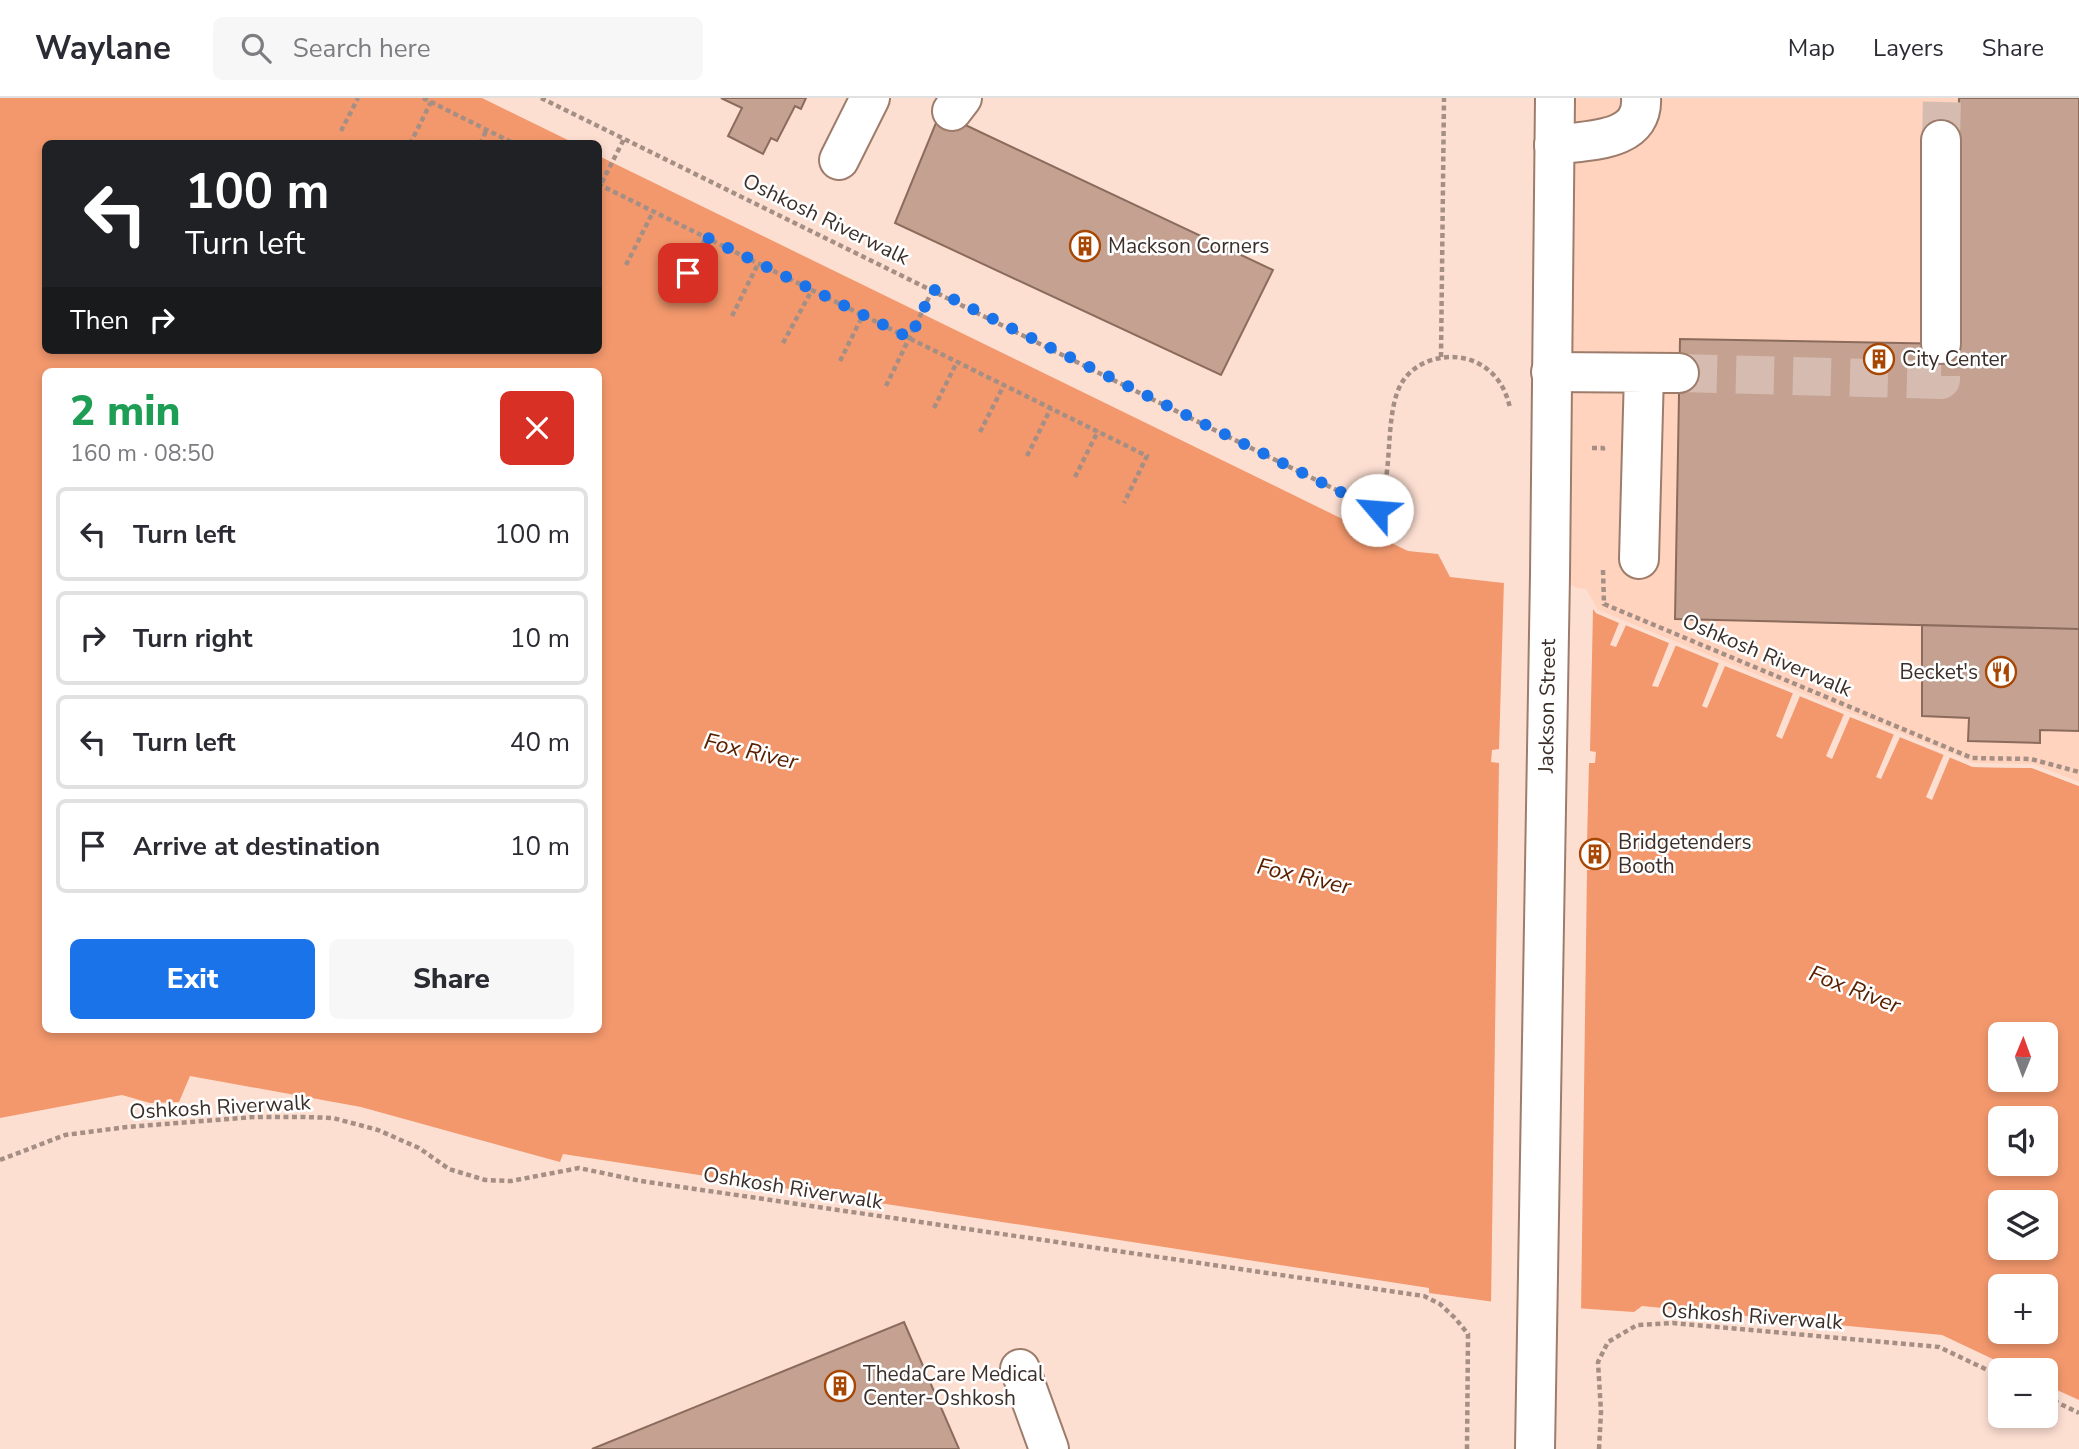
<!DOCTYPE html>
<meta charset="utf-8">
<style>
body{margin:0;font-family:"Nunito Sans",sans-serif;background:#f7f7f7;color:#2b2b33;height:100vh;display:flex;flex-direction:column;font-size:26px;white-space:nowrap}
*{box-sizing:border-box;margin:0}
p{font-size:23px;color:#7c7c81}
.icon{flex:none;width:38px;height:38px;fill:none;stroke:currentColor;stroke-width:2;stroke-linecap:round;stroke-linejoin:round}
.map{position:relative;flex:1;overflow:hidden}
.panel{position:absolute;left:42px;top:270px;width:560px;height:665px;display:flex;flex-direction:column;background:#fff;border-radius:10px;box-shadow:0 4px 10px #0003}
.panel>*{flex:none}
.hud{position:absolute;left:42px;top:42px;width:560px;height:214px;border-radius:10px;box-shadow:0 4px 10px #0003;background:#202124;color:#fff;overflow:hidden}
.needle{width:46px;rotate:1deg}
.fabs{position:absolute;left:1988px;top:924px;display:grid;gap:14px}
.fabs a{display:grid;place-items:center;width:70px;height:70px;border-radius:10px;background:#fff;box-shadow:0 4px 10px #0003;font-size:35px}
.pin{position:absolute;display:grid;place-items:center;width:60px;height:60px;color:#fff;margin:-30px;border-radius:14px;box-shadow:0 4px 10px #0006}
.me{position:absolute;width:77px;margin:-38px;rotate:297deg;stroke-linejoin:round;filter:drop-shadow(0 0 5px #0008)}
.turn{display:flex;align-items:center;gap:24px;height:147px;padding:0 28px;font-size:32px}
.turn .icon{width:91px;height:91px;stroke-width:2.5}
.turn b{display:block;font-size:49px;line-height:60px}
.then{display:flex;align-items:center;height:66px;padding:0 28px;background:#0003;gap:14px;font-size:26px}
.round{display:grid;place-items:center;flex:none;width:74px;height:74px;border-radius:10px;background:#f7f7f7}
.summary{display:flex;align-items:center;justify-content:space-between;height:119px;padding:0 28px}
h1{font-size:42px;font-weight:800;line-height:52px;color:#1e9e55}
.action{display:flex;gap:14px;margin-top:auto;padding:14px 28px}
.action a{flex:1;height:80px;border-radius:10px;background:#1a73e8;color:#fff;font-size:28px;font-weight:800;line-height:80px;text-align:center}
.action a+a{background:#f7f7f7;color:#2b2b33}
ul{padding:0;list-style:none}
li{display:flex;align-items:center;gap:21px;height:94px;margin:0 14px 10px;padding:0 14px;border:4px solid #e1e1e2;border-radius:10px}
li div{flex:1}
li b{display:block;font-size:26px}
li em{font-style:normal}
header{display:flex;align-items:center;gap:42px;box-sizing:border-box;height:98px;padding:0 35px;background:#fff;border-bottom:2px solid #e1e1e2}
header strong{font-size:33px}
nav{display:flex;gap:38px;margin-inline-start:auto;font-size:24px}
.search{width:490px;height:63px;background:#f7f7f7;display:flex;align-items:center;gap:18px;box-sizing:border-box;padding:0 24px;border-radius:10px;color:#7c7c81;font-size:26px}
.map>svg:first-child{display:block}
.built{fill:#ffd3be}
.water{fill:#f3986d;fill-rule:evenodd}
.pier{fill:#fddfd2}
.building{fill:#c4a191;stroke:#8b6b5c;stroke-width:2}
.lines{fill:none;stroke-linecap:round;stroke-linejoin:round}
.minor-tunnel{stroke:#d6bcb0;stroke-width:38;stroke-dasharray:38 19;stroke-linecap:butt}
.minor-casing{stroke:#9d7c6c;stroke-width:42}
.major-casing{stroke:#9d7c6c;stroke-width:42}
.path{stroke:#a58f85;stroke-width:4.5;stroke-dasharray:5 3.5;stroke-linecap:butt}
.minor{stroke:#fff;stroke-width:38}
.major{stroke:#fff;stroke-width:38}
.route{stroke:#1a73e8;stroke-width:12;stroke-dasharray:0 21.6}
.labels{text-anchor:middle;stroke-width:5;stroke-linejoin:round;paint-order:stroke}
.street-label{font-size:21px;fill:#3c2e28;stroke:#fff}
.poi-label{font-size:21px;fill:#3c2e28;stroke:#fff;text-anchor:start}
.water-label{font-size:23px;font-style:italic;fill:#592100;stroke:#fff}
</style>
<header>
<strong>Waylane</strong>
<div class="search"><svg class="icon" aria-label="search" viewBox="0 0 24 24"><circle cx="10" cy="10" r="6"/><path d="M15 15l6 6"/></svg>Search here</div>
<nav><a>Map</a><a>Layers</a><a>Share</a></nav>
</header>
<div class="map">
<svg width="2079" height="1351" viewBox="0 0 2079 1351">
<rect width="100%" height="100%" fill="#fddfd2"/>
<path class="built" d="M1555,0h524v688l-47,-18 -59,-1 -377,-154 -11,-21 -35,-17z"/>
<path class="water" d="M0,0h482l92,45 -528,1v206h552l1,-194 809,395 30,3 12,23 135,15 11,21 377,154 59,1 47,18v614l-33,-15v-15h-30l-74,-35 -300,-29 -8,6 -132,-9 -73,-10v-5l-866,-134 -3,8 -199,-55 -171,-31 -11,26 -29,1 -28,-8 -122,23zM46,273h552v658h-552zM2000,936h46v46h-46zM2000,1020h46v46h-46zM2000,1104h46v46h-46zM2000,1188h46v46h-46z"/>
<path class="pier" d="M1504,482l82,9 12,21 376,153 59,1 46,18v4l-47,-18 -59,-1 -23,-10 -18,43 -6,-3 18,-43 -44,-17 -19,42 -5,-2 18,-43 -44,-17 -18,42 -6,-3 18,-42 -44,-18 -18,43 -6,-3 17,-43 -68,-27 -18,42 -5,-2 17,-43 -43,-18 -18,42 -6,-1 17,-43 -43,-18 -10,22 -6,-2 9,-22 -23,-10 -3,-4 -3,142 6,1 -1,11h-6l-2,79 23,1 -1,27h-22l-6,443 -90,-8 8,-542 -8,-1 1,-12 7,-1z"/>
<path class="building" d="M721,0h85l-5,11 -6,-3 -18,35 -6,-3 -8,16 -35,-18 14,-28z
M1959,0h120v531l-404,-10 5,-280 275,5z
M940,15l333,157 -52,105 -326,-152z
M1922,527l157,4v102l-39,-1v13l-72,-2 1,-23 -47,-2z
M1586,744l16,1 3,4 -3,18h-17z
M904,1224l55,127h-367z"/>
<g class="lines">
<path class="minor-tunnel" d="M1941,42l1,-42
M1679,275l262,7v-36"/>
<g class="minor-casing">
<path id="minor" d="M952,13l10,-13
M1554,47c32,-5 90,-2 87,-47
M839,62l31,-62
M1941,246v-204
M1551,274l128,1
M1639,461l5,-186
M1020,1271l29,80"/>
</g>
<g class="major-casing">
<path id="major" d="M1535,1351l15,-874 5,-477"/>
</g>
<path class="path" d="M423,0l92,46
M541,0l836,412c3,-8 7,-17 8,-26 6,-29 2,-74 16,-100 13,-23 42,-31 66,-25 24,7 38,25 43,49
M341,33l17,-33
M410,46l21,-42
M480,46l7,-15
M598,86l549,272 -23,47
M598,92l26,-51
M626,167l27,-53
M679,192l27,-53
M732,218l26,-52
M783,245l29,-53
M1441,259l3,-259
M840,263l23,-46
M886,288l47,-97
M934,310l23,-46
M980,334l24,-47
M1592,350h11v5
M1027,358l24,-48
M1075,379l23,-46
M1603,472l1,34 368,154 59,1 48,13
M0,1062l65,-25 62,-8 127,-10h51l28,1 45,12 41,18 30,21 36,11 26,1 68,-13 62,13 783,115 16,8 15,14 13,16 -1,115
M2046,1299l33,16
M1599,1351l2,-37 -3,-50 10,-20 29,-17 36,-2 266,24 61,29"/>
<use href="#minor" class="minor"/>
<use href="#major" class="major"/>
</g>
<g class="lines">
<path class="route" d="M688,175l18,-36 204,101 23,-49 444,221"/>
</g>
<defs>
<g id="building-ring" transform="scale(1.575)"><circle r="9.5" fill="#fff" stroke="#a84603" stroke-width="1.5"/><path d="M-4-6H4V6H1V3H-1V6H-4ZM-2.5-4.3h1.7v1.8h-1.7ZM.8-4.3h1.7v1.8H.8ZM-2.5-1h1.7V.8h-1.7ZM.8-1h1.7V.8H.8Z" fill="#a84603"/></g>
<g id="restaurant-ring" transform="scale(1.575)"><circle r="9.5" fill="#fff" stroke="#a84603" stroke-width="1.5"/><path d="M-5-6h1v4h1v-4h1v4h1v-4h1v5L-1.5 .5V6h-2V.5L-5-1ZM5-6V6H3V1.5H1.5Q1.5-4 5-6Z" fill="#a84603"/></g>
</defs>
<g fill-rule="evenodd">
<use href="#building-ring" x="1085" y="148"/>
<use href="#building-ring" x="1879" y="261"/>
<use href="#restaurant-ring" x="2001" y="574"/>
<use href="#building-ring" x="1595" y="756"/>
<use href="#building-ring" x="840" y="1288"/>
</g>
<g class="labels">
<g class="street-label">
<text transform="translate(826 121) rotate(26)" y="7">Oshkosh Riverwalk</text>
<text transform="translate(1767 557) rotate(23)" y="7">Oshkosh Riverwalk</text>
<text transform="translate(1547 608) rotate(-89)" y="7">Jackson Street</text>
<text transform="translate(220 1009) rotate(-3)" y="7">Oshkosh Riverwalk</text>
<text transform="translate(793 1090) rotate(9)" y="7">Oshkosh Riverwalk</text>
<text transform="translate(1752 1218) rotate(4)" y="7">Oshkosh Riverwalk</text>
</g>
<g class="poi-label">
<text x="1108" y="155">Mackson Corners</text>
<text x="1902" y="268">City Center</text>
<text x="1978" y="581" text-anchor="end">Becket's</text>
<text x="1618" y="751">Bridgetenders<tspan x="1618" dy="24">Booth</tspan></text>
<text x="863" y="1283">ThedaCare Medical<tspan x="863" dy="24">Center-Oshkosh</tspan></text>
</g>
<g class="water-label">
<text transform="translate(751 653) rotate(13)" y="8">Fox River</text>
<text transform="translate(1304 778) rotate(13)" y="8">Fox River</text>
<text transform="translate(1855 891) rotate(21)" y="8">Fox River</text>
</g>
</g>
</svg>
<div class="fabs">
<a><svg class="needle" viewBox="-14 -14 28 28"><path d="M0-13l5 13h-10z" fill="#e53935"/><path d="M0 13l5-13h-10z" fill="#7c7c81"/></svg></a>
<a><svg class="icon" aria-label="sound" viewBox="0 0 24 24"><path d="M4 9h4l5-4v14l-5-4H4zM17 9q2 3 0 6"/></svg></a>
<a><svg class="icon" aria-label="layers" viewBox="0 0 24 24"><path d="M12 4l9 5-9 5-9-5zM3 14l9 5 9-5"/></svg></a>
<a>+</a>
<a>−</a>
</div>
<div class="pin" style="left:688px;top:175px;background:#d93025"><svg class="icon" aria-label="arrive" viewBox="0 0 24 24"><path d="M6 21V4h12l-3 4 3 4H6"/></svg></div>
<svg class="me" style="left:1377px;top:412px" viewBox="-20 -20 40 40"><circle r="19" fill="#fff"/><path d="M0-13L10 11 0 6-10 11z" fill="#1a73e8"/></svg>
<div class="hud">
<div class="turn"><svg class="icon" aria-label="left" viewBox="0 0 24 24"><path d="M17 20v-9H6M10 6l-5 5 5 5"/></svg><div><b>100 m</b>Turn left</div></div>
<div class="then">Then<svg class="icon" aria-label="right" viewBox="0 0 24 24"><path d="M7 20v-9h11M14 6l5 5-5 5"/></svg></div>
</div>
<section class="panel">
<div class="summary"><div><h1>2 min</h1><p>160 m · 08:50</p></div><a class="round" style="background:#d93025;color:#fff"><svg class="icon" aria-label="close" viewBox="0 0 24 24"><path d="M6 6l12 12M18 6L6 18"/></svg></a></div>
<ul>
<li><svg class="icon" aria-label="left" viewBox="0 0 24 24"><path d="M17 20v-9H6M10 6l-5 5 5 5"/></svg><div><b>Turn left</b></div><em>100 m</em></li>
<li><svg class="icon" aria-label="right" viewBox="0 0 24 24"><path d="M7 20v-9h11M14 6l5 5-5 5"/></svg><div><b>Turn right</b></div><em>10 m</em></li>
<li><svg class="icon" aria-label="left" viewBox="0 0 24 24"><path d="M17 20v-9H6M10 6l-5 5 5 5"/></svg><div><b>Turn left</b></div><em>40 m</em></li>
<li><svg class="icon" aria-label="arrive" viewBox="0 0 24 24"><path d="M6 21V4h12l-3 4 3 4H6"/></svg><div><b>Arrive at destination</b></div><em>10 m</em></li>
</ul>
<div class="action"><a>Exit</a><a>Share</a></div>
</section>
</div>
